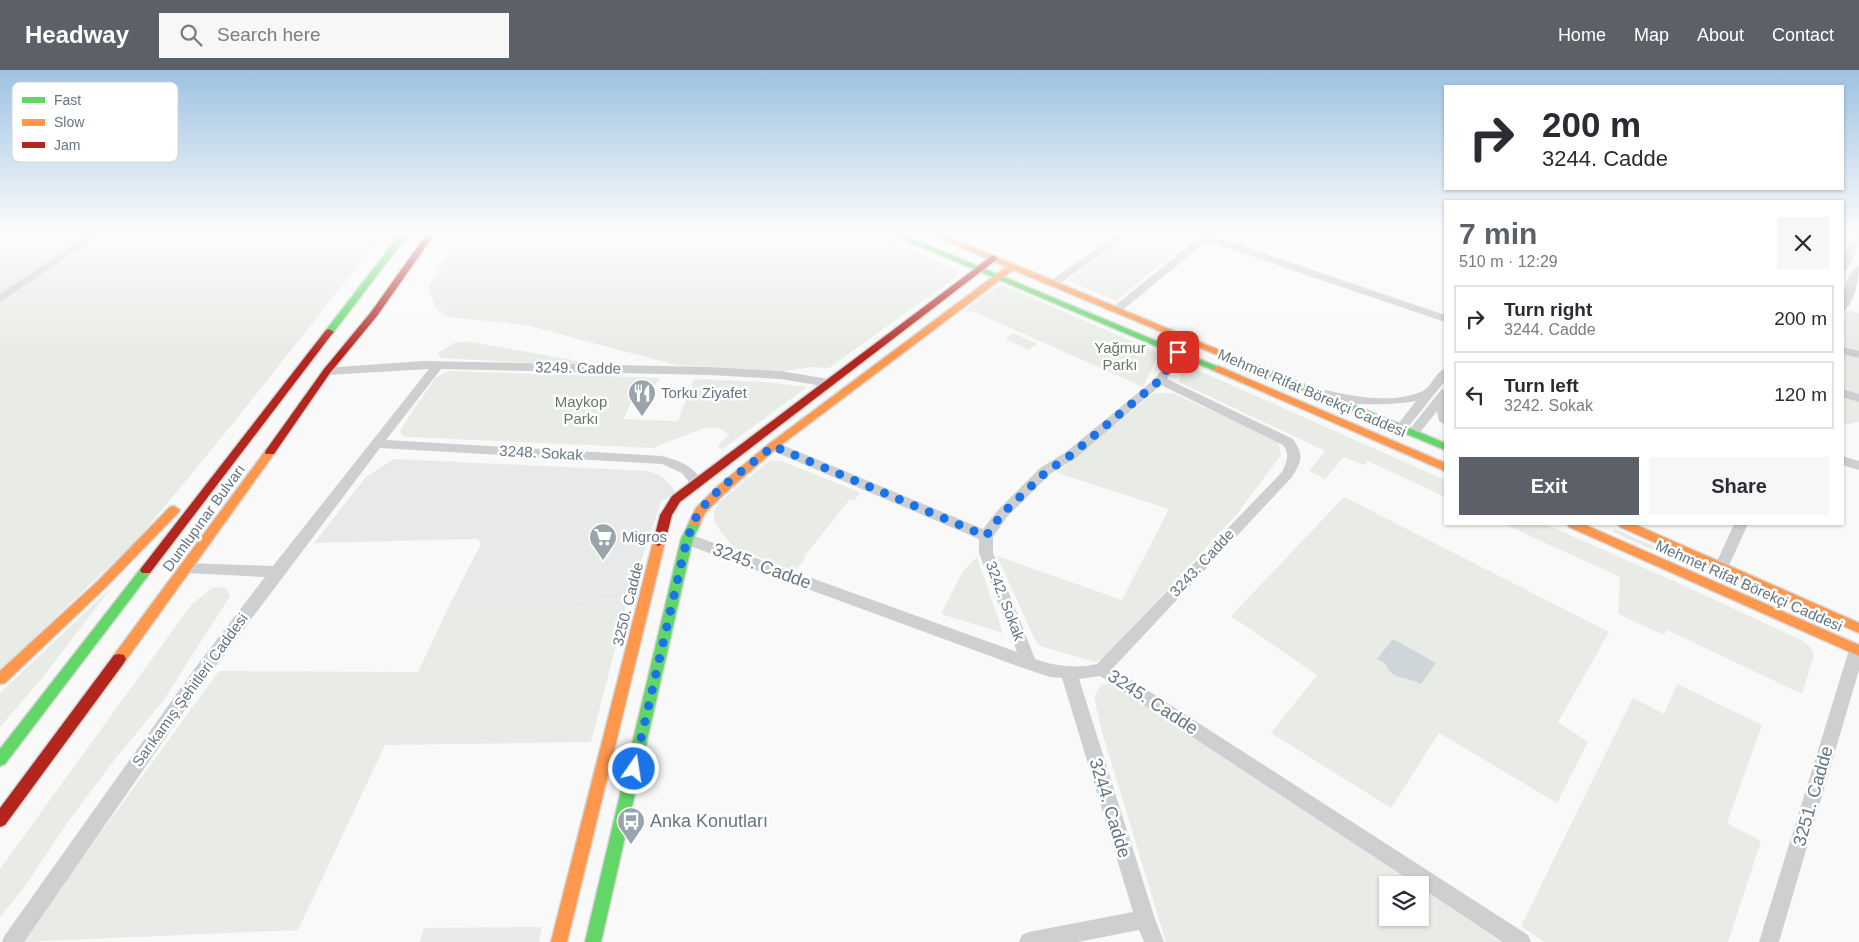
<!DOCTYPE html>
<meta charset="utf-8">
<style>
body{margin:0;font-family:Arial,sans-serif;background:#f7f7f7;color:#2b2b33;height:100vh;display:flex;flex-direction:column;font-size:19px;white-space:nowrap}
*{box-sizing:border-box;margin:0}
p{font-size:16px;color:#7c7c81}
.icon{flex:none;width:28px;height:28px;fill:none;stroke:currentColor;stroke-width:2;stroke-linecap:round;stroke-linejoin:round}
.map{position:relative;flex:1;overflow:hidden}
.details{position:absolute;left:1444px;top:130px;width:400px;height:325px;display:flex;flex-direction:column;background:#fff;border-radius:0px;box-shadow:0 1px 4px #0004}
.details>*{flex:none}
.hud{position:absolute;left:1444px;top:15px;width:400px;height:105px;border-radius:0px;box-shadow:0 1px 4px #0004;background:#fff;color:#2b2b33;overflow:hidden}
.fabs{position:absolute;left:1379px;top:806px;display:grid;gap:10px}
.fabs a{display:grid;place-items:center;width:50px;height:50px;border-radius:0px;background:#fff;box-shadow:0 1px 4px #0004;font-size:25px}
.pin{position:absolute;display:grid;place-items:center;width:42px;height:42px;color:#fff;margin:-21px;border-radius:10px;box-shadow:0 2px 8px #0006}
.me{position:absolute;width:55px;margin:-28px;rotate:13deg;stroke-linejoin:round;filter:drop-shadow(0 0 4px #0008)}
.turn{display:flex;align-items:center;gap:18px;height:105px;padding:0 15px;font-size:22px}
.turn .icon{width:65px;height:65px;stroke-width:2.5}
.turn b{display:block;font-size:35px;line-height:42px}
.round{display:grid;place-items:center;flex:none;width:52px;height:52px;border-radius:0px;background:#f7f7f7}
.overview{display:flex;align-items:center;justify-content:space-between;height:85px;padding:0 15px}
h1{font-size:30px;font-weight:800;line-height:38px;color:#5c6169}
.cta{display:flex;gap:10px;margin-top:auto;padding:10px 15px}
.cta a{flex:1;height:58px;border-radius:0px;background:#5c6169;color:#fff;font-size:20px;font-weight:800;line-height:58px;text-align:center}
.cta a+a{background:#f7f7f7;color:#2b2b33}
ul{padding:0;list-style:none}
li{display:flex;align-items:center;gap:15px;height:68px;margin:0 10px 8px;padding:0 5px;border:2px solid #e1e1e2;border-radius:0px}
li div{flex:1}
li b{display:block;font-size:19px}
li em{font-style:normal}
header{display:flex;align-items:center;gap:30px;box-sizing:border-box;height:70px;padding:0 25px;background:#5c6169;color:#fff}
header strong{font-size:24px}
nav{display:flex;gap:28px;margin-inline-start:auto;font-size:18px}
.search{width:350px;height:45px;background:#f7f7f7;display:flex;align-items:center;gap:12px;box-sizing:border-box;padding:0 18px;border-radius:0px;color:#7c7c81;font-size:19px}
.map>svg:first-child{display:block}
.built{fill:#e8e9e9}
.green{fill:#e8ebe6}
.water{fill:#ced6d9}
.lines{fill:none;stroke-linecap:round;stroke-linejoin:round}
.fast-casing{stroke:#d5d6d7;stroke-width:3}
.slow-casing{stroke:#d5d6d7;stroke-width:3}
.jam-casing{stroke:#d5d6d7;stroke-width:3}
.street{fill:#cecfd0;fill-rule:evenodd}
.fast{fill:#63d668;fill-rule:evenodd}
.slow{fill:#ff974d;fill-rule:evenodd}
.jam{fill:#b3261e;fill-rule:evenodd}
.route{stroke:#1a73e8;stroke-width:9;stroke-dasharray:0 16.2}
.labels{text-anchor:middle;stroke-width:5;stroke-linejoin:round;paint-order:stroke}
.park-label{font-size:15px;fill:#687a64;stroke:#fff}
.street-label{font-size:15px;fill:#657683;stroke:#fff}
.poi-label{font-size:15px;fill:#657683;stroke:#fff;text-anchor:start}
.near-street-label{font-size:18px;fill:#657683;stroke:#fff}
.near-poi-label{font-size:18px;fill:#657683;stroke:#fff;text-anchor:start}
.key{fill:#fff;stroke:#d1d6da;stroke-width:1}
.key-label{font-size:14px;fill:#657683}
</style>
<header>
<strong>Headway</strong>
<div class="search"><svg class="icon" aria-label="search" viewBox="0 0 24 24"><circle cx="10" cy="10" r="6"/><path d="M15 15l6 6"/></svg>Search here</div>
<nav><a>Home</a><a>Map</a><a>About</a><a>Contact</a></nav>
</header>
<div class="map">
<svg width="1859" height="872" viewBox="0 0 1859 872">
<rect width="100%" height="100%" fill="#f9f9f9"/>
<path class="built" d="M394,389l255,12 12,5 9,8 5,8 -14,10 -33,97 -178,5 31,-60 -3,-5 -164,4 52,-66z
M542,857l-3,15h-119l4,-14z"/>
<path class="green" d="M0,162h164l-4,4 3,2 8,-6h213l-149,189 -99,120 -136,129z
M462,162h405l91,39 -2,6 -127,91 -18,-1 -26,4 -109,-6 -150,-40 -78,-8 -12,-8 -8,-22 22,-39z
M1133,162h45l15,5 -77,64 -48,-21z
M1002,215l157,68 -16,34 -168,-75 -11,-1 32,-24z
M1847,240l12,3v39l-16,-5v-28z
M1013,263l24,11 -8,6 -24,-11z
M466,271l145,26 -171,-9 -2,-5 16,-10z
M1843,283l16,5v37l-16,-6z
M1188,296l257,114v17l-77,-36 -4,4 -20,-8 -19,22 -16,-8 16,-20 -146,-69 3,-13z
M448,301l212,7 -5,7 -17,-1 -14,35 54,2 16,-42 72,3 41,5 -84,62 -5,-1 3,-7 8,-6 -10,-7h-15l-51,20 -245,-11 -6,-2 -2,-5 36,-53z
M1154,323h18l106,47 3,15 -44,59 -134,145 -7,3 -56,-16 -6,-8 -37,-82 125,44 47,-91 -112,-36z
M1843,326l16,5v21l-16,3z
M769,391h13l79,32 -7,7 -4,-1 -47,59 2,1 -11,12 -61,-24 -14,-18 -5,-9v-9l7,-10z
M1344,427l265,135 -51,90 30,20 -31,61 -118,-70 -48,75 -120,-75 46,-58 -86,-59z
M1504,454h41l142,63 116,54 8,7 3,7 -12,39 -135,-64 -3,5 -46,-21 2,-37z
M1615,459l123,54 -2,4 -123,-55z
M977,487l26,76 -62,-19 22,-43z
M112,517l-69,90 -43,50v-34z
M220,517l6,1 4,8 -67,105 -48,58 -48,64 -44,66 -23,28v-48l191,-264 21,-17z
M628,529l-37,143 -206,3 -87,185 -277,12 198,-271 199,1 32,-68z
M1101,614h14l304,201h-31v33h32v-32l85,56h-339l-64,-210 -8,-35z
M1677,614l85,41 -35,98 34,18 -33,101h-184l-23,-16 112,-228 31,16z"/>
<path class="water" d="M1393,569l43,24 -15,21c-13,-8 -30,-3 -36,-21l-8,-4z"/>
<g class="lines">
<g class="fast-casing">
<path id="fast" d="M402,162h8l-78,102h-6v-4z
M886,162h11l326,137 -5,3 -3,-1z
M1252,293l193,80v7l-196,-82 -2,-2z
M695,448l6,4 -8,17 -92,403h-16l96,-403 10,-20z
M146,496l4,1 2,3 -2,3 -145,191 -5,2v-17l142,-182z"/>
</g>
<g class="slow-casing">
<path id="slow" d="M926,162h11l320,134 -2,2h-6l-236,-98 -236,178 -51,44 -21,21 -6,12h-8l-2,-3 7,-14 22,-22 51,-42 237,-177z
M1218,296l227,97v8l-230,-100 -2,-2z
M270,379l4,1 1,2 -1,2 -150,209 -5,1 -5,-1 -2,-4 2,-4 152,-205z
M174,436l6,4 -2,3 -72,74 -101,96 -5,1v-13l98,-90 72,-74z
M1567,454h16l276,121v11l-290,-129z
M1618,454h16l225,99v10l-239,-106z
M659,468l6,4 -98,400h-16l102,-400z"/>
</g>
<g class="jam-casing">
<path id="jam" d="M428,162h8l-59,84 -47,57 -56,81h-8l-1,-2 1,-2 58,-81 47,-57z
M993,185l4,3 -1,2 -316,242 -8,13 -7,27 -6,4 -4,-1 -2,-3 7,-27 12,-19z
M329,259l5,3 -2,2 -182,239h-8l-2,-3 2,-3 184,-237z
M119,584l5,1 2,4 -2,4 -119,162 -5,2v-19l114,-153z"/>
</g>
<path class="street" d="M92,162h12l-104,70v-8z
M1120,162h12l-74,53h-8l-1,-2 1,-2z
M1185,162h30l-2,4 232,79v7l-238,-81 -87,71h-8l-1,-2 1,-2 86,-70z
M1855,162h4c0,11 -6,36 -17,40v-15z
M1859,196c0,12 -5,41 -17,46 0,-12 4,-42 17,-46z
M1842,277l17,4v7l-17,-4z
M1178,279l6,3 -17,27 126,60c11,16 9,22 -1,38l-179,191 415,267 3,7h-28l-83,-55v-2h-3l-317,-209 -21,3 76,240 9,23h-20l-5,-12 -61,12h-59l3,-7 7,-3 104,-20 -71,-234 -12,-1 -27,-9 -341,-125 -2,-4 2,-4h10l325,117 -38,-99v-14l-211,-90 -1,-3 6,-4 5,1 205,86 14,-18 43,-43 26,-16 90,-74 18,-28zM1161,315l122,60c7,9 4,17 -1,27l-185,192c-21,5 -42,2 -62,-5l-42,-106v-16l14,-20 43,-43 26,-16z
M424,291l285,6 72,4 47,8 6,4 -6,4 -47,-8 -72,-4 -268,-6 -55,71 276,16c19,5 31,10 42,27l-2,3h-10l-10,-13 -20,-9 -282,-16 -173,230 -183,264h-22l3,-7 190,-267 70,-91 -78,-4 -5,-1 -2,-4 2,-4 5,-1 86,3 156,-197 -102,6 -4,-1 -2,-3 2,-3z
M1445,299v12l-40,50 -4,1 -6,-4 21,-27c-19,4 -84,7 -97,-7l6,-4c31,7 67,14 98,1 9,-5 12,-19 22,-22z
M1445,319v36l-6,-4 -2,-10 -20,25h-8l-2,-3 2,-3 32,-40z
M1842,319l17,5v8l-17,-5z
M1842,386l17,5v9l-17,-5z
M1734,454h14l-21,46 -5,1 -5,-1 -2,-4z
M1857,574h2v26l-80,272h-20l90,-292 2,-4z"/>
<use href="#fast" class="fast"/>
<use href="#slow" class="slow"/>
<use href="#jam" class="jam"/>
</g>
<linearGradient id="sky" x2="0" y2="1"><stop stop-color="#9dc2e2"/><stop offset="0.57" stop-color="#fcfcfc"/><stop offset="1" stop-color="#fcfcfc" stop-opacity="0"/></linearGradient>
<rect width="1859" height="284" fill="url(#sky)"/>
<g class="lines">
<path class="route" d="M634,699l53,-230c4,-9 7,-20 13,-28 17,-24 50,-45 73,-65l213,90 16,-22 44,-42 25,-17 89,-75 18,-28"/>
</g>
<defs>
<g id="restaurant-pin" transform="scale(1.4375)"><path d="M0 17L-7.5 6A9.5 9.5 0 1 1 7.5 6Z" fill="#99a4ac" stroke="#fff"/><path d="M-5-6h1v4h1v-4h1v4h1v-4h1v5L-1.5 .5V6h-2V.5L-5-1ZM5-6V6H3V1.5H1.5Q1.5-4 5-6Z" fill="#fff"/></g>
<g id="supermarket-pin" transform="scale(1.4375)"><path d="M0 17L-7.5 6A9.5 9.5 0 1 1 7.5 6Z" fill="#99a4ac" stroke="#fff"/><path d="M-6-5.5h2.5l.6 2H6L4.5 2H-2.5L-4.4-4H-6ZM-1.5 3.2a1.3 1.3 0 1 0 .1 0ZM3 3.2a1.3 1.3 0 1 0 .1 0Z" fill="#fff"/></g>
<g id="bus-pin" transform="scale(1.4375)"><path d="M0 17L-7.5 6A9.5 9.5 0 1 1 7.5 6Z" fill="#99a4ac" stroke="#fff"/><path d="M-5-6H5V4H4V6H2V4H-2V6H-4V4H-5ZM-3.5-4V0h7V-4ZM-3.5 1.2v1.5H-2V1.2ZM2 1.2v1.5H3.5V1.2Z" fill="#fff"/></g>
</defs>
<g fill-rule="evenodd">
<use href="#restaurant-pin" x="642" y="323"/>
<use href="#supermarket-pin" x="603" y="467"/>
<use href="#bus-pin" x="631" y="751"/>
</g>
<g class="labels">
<g class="park-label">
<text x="1120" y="283">Yağmur<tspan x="1120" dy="17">Parkı</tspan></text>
<text x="581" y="337">Maykop<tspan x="581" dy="17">Parkı</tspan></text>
</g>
<g class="street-label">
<text transform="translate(578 298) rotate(1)" y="5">3249. Cadde</text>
<text transform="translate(1312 323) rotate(23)" y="5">Mehmet Rifat Börekçi Caddesi</text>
<text transform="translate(541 383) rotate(3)" y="5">3248. Sokak</text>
<text transform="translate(204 448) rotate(-54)" y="5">Dumlupınar Bulvarı</text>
<text transform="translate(1202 493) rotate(-47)" y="5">3243. Cadde</text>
<text transform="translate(1749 516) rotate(24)" y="5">Mehmet Rifat Börekçi Caddesi</text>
<text transform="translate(1005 531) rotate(69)" y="5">3242. Sokak</text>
<text transform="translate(628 534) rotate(-76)" y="5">3250. Cadde</text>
<text transform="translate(190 620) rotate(-54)" y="5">Sarıkamış Şehitleri Caddesi</text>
</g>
<g class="poi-label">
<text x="661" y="328">Torku Ziyafet</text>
<text x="622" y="472">Migros</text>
</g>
<g class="near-street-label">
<text transform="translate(762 496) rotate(20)" y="6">3245. Cadde</text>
<text transform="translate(1153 632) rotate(33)" y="6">3245. Cadde</text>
<text transform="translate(1813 726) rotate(-74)" y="6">3251. Cadde</text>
<text transform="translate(1110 738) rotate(73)" y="6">3244. Cadde</text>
</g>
<g class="near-poi-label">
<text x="650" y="757">Anka Konutları</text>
</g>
</g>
<rect x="12" y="12" width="166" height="80" rx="8" class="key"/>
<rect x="22" y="27" width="23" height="6" fill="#63d668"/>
<rect x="22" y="49" width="23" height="7" fill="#ff974d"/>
<rect x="22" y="72" width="23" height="6" fill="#b3261e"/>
<g class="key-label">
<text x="54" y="35">Fast</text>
<text x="54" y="57">Slow</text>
<text x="54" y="80">Jam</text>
</g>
</svg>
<div class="fabs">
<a><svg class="icon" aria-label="layers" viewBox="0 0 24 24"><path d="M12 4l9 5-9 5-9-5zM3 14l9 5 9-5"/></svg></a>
</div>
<div class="pin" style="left:1178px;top:282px;background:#d93025"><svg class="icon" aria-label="arrive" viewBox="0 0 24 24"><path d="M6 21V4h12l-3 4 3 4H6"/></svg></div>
<svg class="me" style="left:634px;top:699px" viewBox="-20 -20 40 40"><circle r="17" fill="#1a73e8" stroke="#fff" stroke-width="3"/><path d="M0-11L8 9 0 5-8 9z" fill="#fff"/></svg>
<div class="hud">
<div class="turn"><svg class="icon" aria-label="right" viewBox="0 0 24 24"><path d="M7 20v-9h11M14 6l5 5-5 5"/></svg><div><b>200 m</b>3244. Cadde</div></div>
</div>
<section class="details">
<div class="overview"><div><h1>7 min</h1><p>510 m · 12:29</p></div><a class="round"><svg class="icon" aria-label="close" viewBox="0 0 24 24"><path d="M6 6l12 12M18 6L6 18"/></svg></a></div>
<ul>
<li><svg class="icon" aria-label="right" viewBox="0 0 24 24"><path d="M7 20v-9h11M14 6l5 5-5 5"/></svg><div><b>Turn right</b><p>3244. Cadde</p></div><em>200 m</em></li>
<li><svg class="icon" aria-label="left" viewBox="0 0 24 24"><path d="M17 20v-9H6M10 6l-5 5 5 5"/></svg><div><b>Turn left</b><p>3242. Sokak</p></div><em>120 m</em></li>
</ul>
<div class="cta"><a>Exit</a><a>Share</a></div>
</section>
</div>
